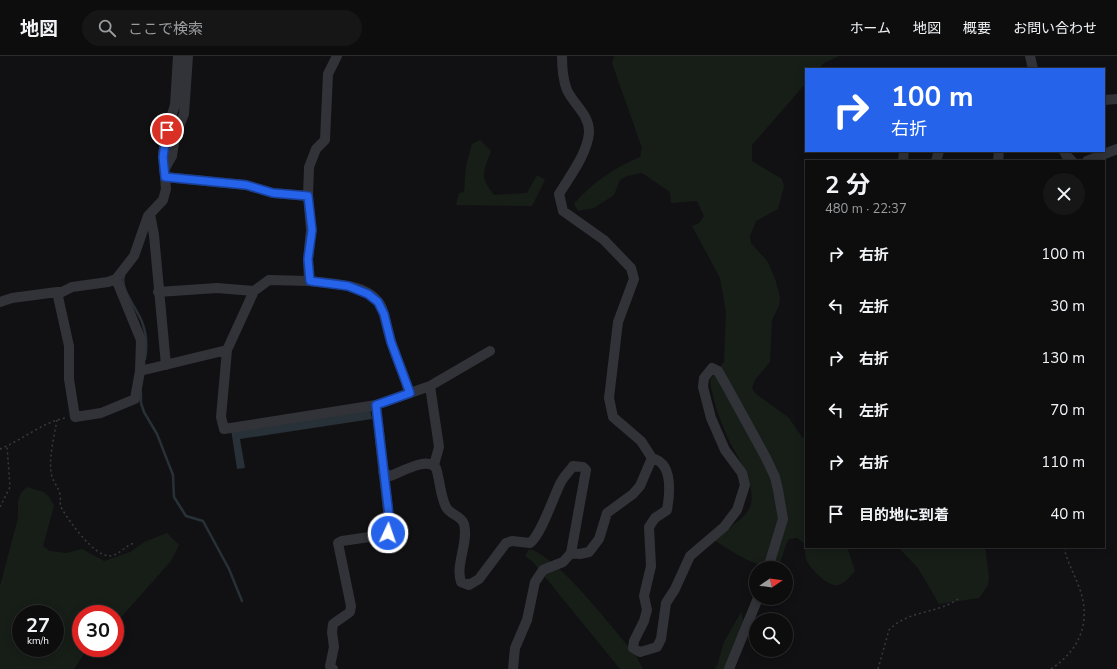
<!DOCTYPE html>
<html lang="ja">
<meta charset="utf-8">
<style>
body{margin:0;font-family:"Nunito Sans","Noto Sans JP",sans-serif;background:#161617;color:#f1f3f6;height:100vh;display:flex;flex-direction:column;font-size:15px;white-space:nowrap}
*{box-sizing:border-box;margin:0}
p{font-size:13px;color:#9a9c9e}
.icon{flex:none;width:22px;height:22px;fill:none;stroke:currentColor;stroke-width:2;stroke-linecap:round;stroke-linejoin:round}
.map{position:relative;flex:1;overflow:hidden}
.sheet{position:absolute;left:805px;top:104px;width:300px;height:388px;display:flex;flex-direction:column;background:#0d0d0e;border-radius:0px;box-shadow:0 2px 10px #0003,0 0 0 1px #2d2d2e}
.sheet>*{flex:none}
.hud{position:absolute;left:805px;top:12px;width:300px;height:84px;border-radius:0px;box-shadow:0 2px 10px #0003,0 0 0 1px #2d2d2e;background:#2563eb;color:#fff;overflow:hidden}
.needle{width:26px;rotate:77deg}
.tools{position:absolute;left:749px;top:505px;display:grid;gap:8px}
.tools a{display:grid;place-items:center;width:44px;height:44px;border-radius:50%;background:#0d0d0e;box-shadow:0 2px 10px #0003,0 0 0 1px #2d2d2e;font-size:20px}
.speed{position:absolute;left:12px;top:549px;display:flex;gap:8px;font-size:20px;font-weight:700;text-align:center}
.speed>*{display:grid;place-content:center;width:52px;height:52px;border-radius:50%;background:#0d0d0e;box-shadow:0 2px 10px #0003,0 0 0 1px #2d2d2e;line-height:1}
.speed small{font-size:10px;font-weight:400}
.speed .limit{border:6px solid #d22;background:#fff;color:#111}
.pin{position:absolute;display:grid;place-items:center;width:34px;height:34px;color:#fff;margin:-17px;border:2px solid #fff;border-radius:50%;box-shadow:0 1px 4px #0007}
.me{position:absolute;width:44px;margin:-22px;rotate:3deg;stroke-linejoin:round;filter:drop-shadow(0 0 3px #0008)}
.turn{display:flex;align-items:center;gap:14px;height:84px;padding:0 20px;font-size:18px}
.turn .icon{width:52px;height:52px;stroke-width:2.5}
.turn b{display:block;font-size:28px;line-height:34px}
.round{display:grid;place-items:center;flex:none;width:42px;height:42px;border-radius:21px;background:#161617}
.overview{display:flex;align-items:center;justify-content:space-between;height:68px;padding:0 20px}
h1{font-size:24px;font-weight:700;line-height:30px}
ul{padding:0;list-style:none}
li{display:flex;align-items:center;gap:12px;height:52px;padding:0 20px}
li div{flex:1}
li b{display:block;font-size:15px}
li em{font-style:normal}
header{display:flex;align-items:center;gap:24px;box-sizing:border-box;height:56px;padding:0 20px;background:#0d0d0e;border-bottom:1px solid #2d2d2e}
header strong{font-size:19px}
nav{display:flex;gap:22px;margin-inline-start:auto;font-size:14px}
.search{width:280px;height:36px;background:#161617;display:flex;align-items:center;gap:10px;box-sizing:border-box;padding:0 14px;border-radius:22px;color:#9a9c9e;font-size:15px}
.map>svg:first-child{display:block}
.green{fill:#171e18;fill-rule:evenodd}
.water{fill:#273137}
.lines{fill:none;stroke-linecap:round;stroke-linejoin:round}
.stream{stroke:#273137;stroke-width:2.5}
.path{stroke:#383a3f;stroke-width:1.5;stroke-dasharray:2 3;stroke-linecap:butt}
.street{stroke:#323338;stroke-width:10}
.route-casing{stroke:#184099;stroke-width:10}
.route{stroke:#2563eb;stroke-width:7}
</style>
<header>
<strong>地図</strong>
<div class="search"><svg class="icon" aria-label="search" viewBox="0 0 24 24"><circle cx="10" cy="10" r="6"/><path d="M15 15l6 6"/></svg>ここで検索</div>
<nav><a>ホーム</a><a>地図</a><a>概要</a><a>お問い合わせ</a></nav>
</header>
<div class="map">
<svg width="1117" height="613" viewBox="0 0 1117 613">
<rect width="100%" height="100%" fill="#111113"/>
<path class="green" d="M614,0h225l-15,7 -5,6h-13v14l-54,62v16l30,18 2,7 -6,23 -22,12 -6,15 1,7 17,19 8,20 4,16 -1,8 -7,14 -2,42 -15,18 -3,8 4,6 33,24 13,19 4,1v109h41l8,24c-5,5 -9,12 -17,14 -9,3 -29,-17 -32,-26 -1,-5 -1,-11 -2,-16l-7,-5 -8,1c-6,9 -5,19 -12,27 -22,3 -45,-15 -63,-26 8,-7 32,-22 36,-33 8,-22 -14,-51 -23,-71 -7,-16 -15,-38 -17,-56l14,-18 2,-50 -6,-34 -28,-52 7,-3 5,-7 -7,-15 -26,2 -1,-11 -28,-19 -15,3 -7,4 -6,15 -20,13 -16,3 -4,-7c17,-21 42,-37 66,-47l2,-9 -30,-85z
M480,84l11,11c-8,23 -12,24 3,44l33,-2 10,-18 8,5 -13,26 -76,-1 3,-12 5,-1 2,-27 6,-21z
M27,431l17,5 6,6 4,8 -11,40 7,5 16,2 16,-4 22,12 26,-9 14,-10 23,-9 12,12 -8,16 -56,63v-10h-34v34h7l-14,21h-74v-83l18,-68v-17l3,-8zM21,558h34v34h-34z
M898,491h87l4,30 -1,8 -9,13 -40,6 -21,-36z
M529,493c29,7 84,80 106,105l8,15h-23l-88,-108 -7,-5z
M741,556c7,18 -8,40 -16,57h-11l3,-3 7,-24z"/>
<path class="water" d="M370,353l2,10 -132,20 5,29 -8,1 -6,-40z"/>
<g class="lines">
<path class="stream" d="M124,220c-5,13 16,36 19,49 4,11 4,23 2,34
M141,336v11l3,9 13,22 16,41 1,22 12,19 17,5 26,48 13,32"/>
<path class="path" d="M57,364c-3,17 -8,36 -6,52 1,9 7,14 9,22 1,6 -1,10 2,15 8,13 31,46 47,47 10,0 16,-11 26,-13
M0,393c22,-9 43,-27 65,-31
M0,451l10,-20 -3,-41
M878,613l11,-39c19,-20 48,-16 69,-31
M1051,613c29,-19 41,-48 28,-82 -5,-14 -12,-25 -15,-40"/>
<path class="street" d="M562,0c0,10 1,24 5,34 7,15 23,25 22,43 -2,21 -19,43 -30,61l4,17 41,29 27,28 3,11 -16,43 -9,76 4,19 28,24 11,17c21,5 18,35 15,52l-12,8 -6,9 2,39 -7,30 3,14 -3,11 -10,20 -1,7 7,4 17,-5 4,-8 5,-36 9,-14 15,-33 34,-29 13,-17 8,-25 -3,-12 -17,-23 -14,-32 -8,-31 1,-9 8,-10 6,3 8,14 39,71 10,21 3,13 5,29 -15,49
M1030,0l3,13
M1104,44l13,-1
M1064,95l2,4 6,6
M903,105l1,-10
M936,105l3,-10
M998,105l1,-10
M1087,105l30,-12
M164,114l8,-14 3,-20 9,-22 4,-58
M165,121l81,8 27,8 35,3 3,34 -3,29 1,22c23,3 62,2 73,27 4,11 5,22 9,33 5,18 14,34 18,52
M308,140l1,-29 7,-18 9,-9 3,-66 9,-18
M150,158l4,21 12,130
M116,223l25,61 -1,31 87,-21
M254,235l-27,59 -6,67 3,12 152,-24 54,-19 8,54 1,7 -5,18
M158,236l59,-4 37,3 15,-11 40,1
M0,246l12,-4 45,-6
M140,315l-5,28 -34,14 -26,4 -6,-38v-33l-12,-54h5l10,-5 36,-5 8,-3 18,-23 14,-40 15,-16 3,-11 -3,-36 4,-23 8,-25 3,-49
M430,330l60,-35
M383,416l7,4c12,-4 37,-20 46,-8 4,12 4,27 10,39 4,8 15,8 18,17 5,19 -9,40 -3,58l8,3 10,-6 27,-36 6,-2 18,2c11,-8 23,-45 30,-59 3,-7 9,-12 13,-18l10,1 3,3 -15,83 -8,9 -20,8 -8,12 -8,38 -12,28 -2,21
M571,497l9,1 9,-2 10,-13 8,-26 26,-19 7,-8 12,-28
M333,613l-3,-3 4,-19 -2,-15 1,-8 17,-12 1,-6 -13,-63 4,-2 41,-6 5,-2 2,-5 -14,-123
M729,613l29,-71"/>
</g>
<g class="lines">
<g class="route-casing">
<path id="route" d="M167,74l-4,27 2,20 81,8 27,8 35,3 4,34 -4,29 2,22 38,5 20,8 10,8 6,12 7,28 19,51 -34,12 14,119 -2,9"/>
</g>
<use href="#route" class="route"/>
</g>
</svg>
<div class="tools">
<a><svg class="needle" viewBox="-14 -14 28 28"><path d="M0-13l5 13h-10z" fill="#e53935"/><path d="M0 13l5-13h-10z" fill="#9a9c9e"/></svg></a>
<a><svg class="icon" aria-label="search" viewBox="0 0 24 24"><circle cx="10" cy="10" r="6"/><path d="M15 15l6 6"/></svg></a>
</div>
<div class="speed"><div>27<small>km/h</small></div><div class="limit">30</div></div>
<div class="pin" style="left:167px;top:74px;background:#d93025"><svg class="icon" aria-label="arrive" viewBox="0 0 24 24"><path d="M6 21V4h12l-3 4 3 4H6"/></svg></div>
<svg class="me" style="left:388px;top:477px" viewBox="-20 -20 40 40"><circle r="17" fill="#2563eb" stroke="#fff" stroke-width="3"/><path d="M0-11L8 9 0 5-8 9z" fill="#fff"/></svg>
<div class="hud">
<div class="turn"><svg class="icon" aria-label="right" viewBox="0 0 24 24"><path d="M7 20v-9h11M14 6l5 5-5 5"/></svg><div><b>100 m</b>右折</div></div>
</div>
<section class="sheet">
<div class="overview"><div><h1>2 分</h1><p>480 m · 22:37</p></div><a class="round"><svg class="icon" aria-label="close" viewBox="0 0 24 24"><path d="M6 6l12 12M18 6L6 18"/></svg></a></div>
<ul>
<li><svg class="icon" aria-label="right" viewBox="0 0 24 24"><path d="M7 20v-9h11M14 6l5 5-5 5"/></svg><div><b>右折</b></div><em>100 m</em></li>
<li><svg class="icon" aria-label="left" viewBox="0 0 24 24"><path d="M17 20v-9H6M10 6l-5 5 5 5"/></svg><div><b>左折</b></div><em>30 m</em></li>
<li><svg class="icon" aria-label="right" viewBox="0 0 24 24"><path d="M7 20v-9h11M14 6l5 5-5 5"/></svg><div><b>右折</b></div><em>130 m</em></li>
<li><svg class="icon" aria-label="left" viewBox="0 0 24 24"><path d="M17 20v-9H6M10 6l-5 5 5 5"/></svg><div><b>左折</b></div><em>70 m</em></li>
<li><svg class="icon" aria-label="right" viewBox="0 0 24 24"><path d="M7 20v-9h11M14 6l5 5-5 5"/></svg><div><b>右折</b></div><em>110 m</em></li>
<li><svg class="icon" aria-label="arrive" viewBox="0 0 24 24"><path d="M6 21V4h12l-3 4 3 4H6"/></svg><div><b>目的地に到着</b></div><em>40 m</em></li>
</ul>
</section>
</div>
